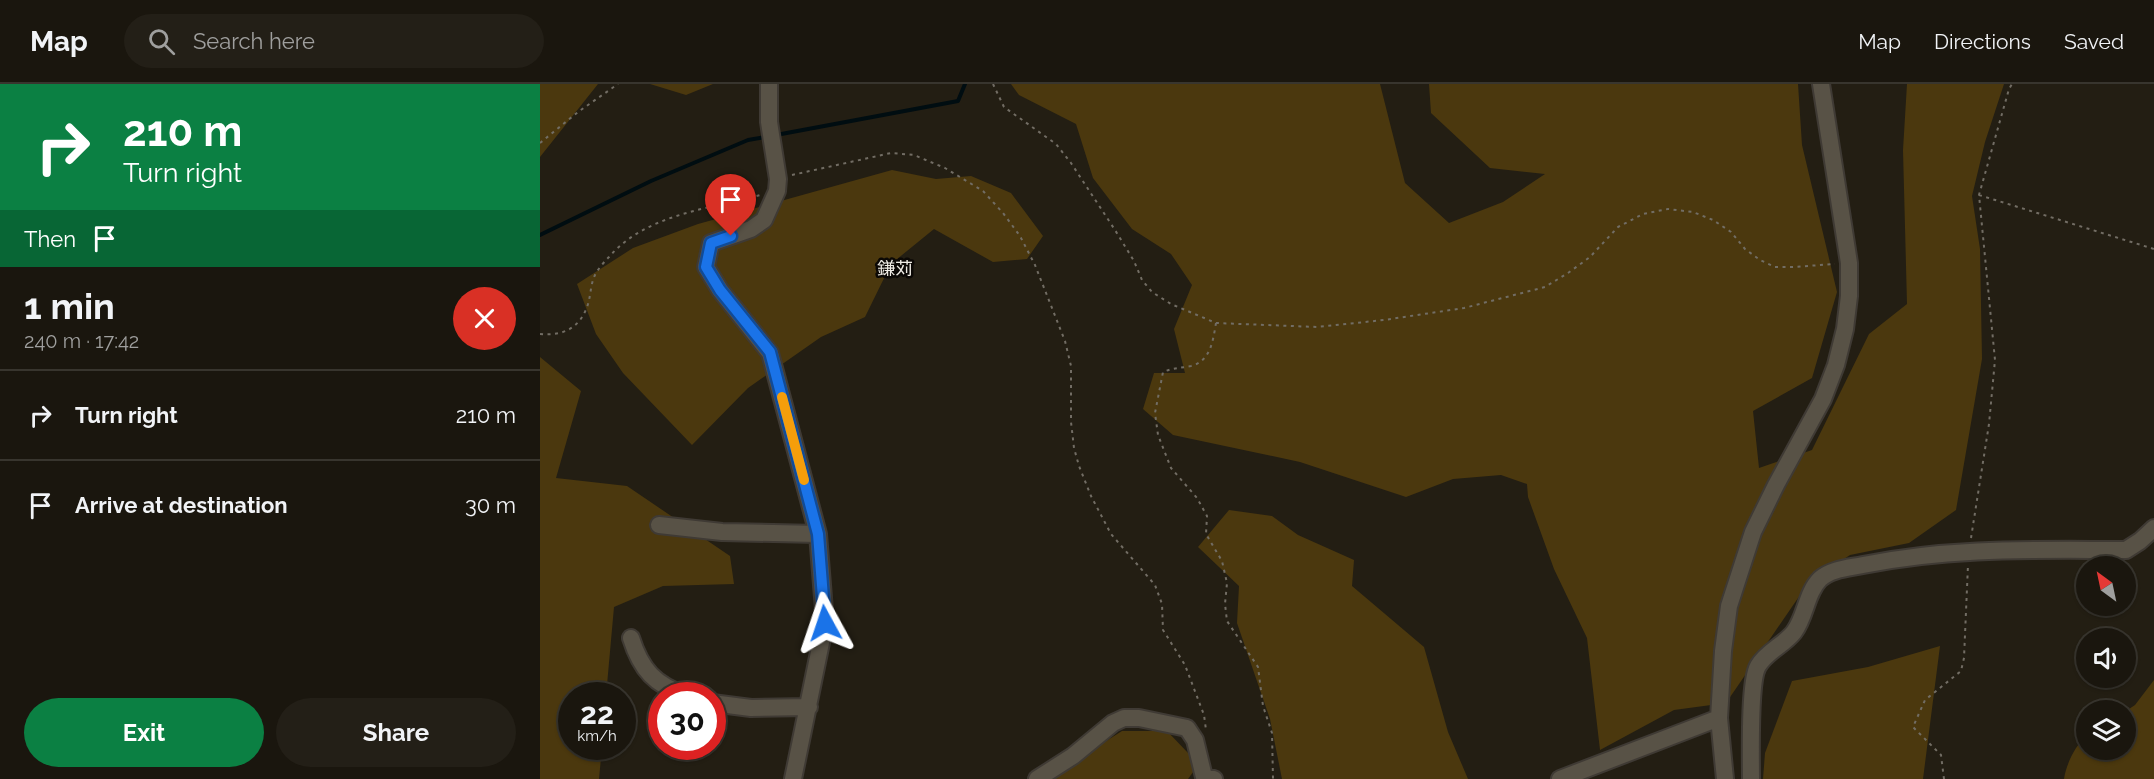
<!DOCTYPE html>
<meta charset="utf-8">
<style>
body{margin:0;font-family:Raleway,"Noto Sans JP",sans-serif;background:#231f17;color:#f1f3f6;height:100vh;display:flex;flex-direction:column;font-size:22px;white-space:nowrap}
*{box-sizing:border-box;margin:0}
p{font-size:20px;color:#9f9f9e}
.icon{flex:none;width:33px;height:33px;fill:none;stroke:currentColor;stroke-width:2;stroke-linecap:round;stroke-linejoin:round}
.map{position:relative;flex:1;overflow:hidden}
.drawer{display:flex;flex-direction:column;background:#1a160e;width:540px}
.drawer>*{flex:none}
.banner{background:#0b8043;color:#fff;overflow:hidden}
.needle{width:39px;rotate:327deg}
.fabs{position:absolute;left:1536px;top:472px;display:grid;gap:12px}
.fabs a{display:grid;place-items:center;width:60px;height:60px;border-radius:50%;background:#1a160e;box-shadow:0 2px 4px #0004,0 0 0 2px #38352e;font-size:30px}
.speed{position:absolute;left:18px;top:598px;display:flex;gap:12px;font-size:30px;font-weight:700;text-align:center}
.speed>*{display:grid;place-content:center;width:78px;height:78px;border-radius:50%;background:#1a160e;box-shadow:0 2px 4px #0004,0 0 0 2px #38352e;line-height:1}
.speed small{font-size:15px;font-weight:400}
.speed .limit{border:9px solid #d22;background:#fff;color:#111}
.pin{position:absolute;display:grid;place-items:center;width:51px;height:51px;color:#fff;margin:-62px -26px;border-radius:50% 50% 50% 0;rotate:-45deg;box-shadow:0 0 6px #0007}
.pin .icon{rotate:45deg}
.me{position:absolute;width:66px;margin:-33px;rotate:355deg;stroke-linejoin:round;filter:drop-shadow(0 0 4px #0008)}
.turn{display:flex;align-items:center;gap:21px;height:126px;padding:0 24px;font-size:27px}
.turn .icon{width:78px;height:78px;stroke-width:2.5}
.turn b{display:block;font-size:42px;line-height:51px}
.then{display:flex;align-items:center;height:57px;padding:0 24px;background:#0003;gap:12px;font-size:22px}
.round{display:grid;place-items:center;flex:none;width:63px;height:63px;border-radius:32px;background:#231f17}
.head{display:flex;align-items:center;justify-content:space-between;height:102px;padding:0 24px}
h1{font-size:36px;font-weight:700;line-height:45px}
.action{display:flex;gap:12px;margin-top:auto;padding:12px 24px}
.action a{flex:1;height:69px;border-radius:36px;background:#0b8043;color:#fff;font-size:24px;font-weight:700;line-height:69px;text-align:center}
.action a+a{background:#231f17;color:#f1f3f6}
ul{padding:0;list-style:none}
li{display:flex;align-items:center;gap:18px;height:90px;padding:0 24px;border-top:2px solid #38352e}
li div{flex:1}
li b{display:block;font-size:22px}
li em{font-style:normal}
header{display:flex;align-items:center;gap:36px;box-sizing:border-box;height:84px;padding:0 30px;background:#1a160e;border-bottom:2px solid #38352e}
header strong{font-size:28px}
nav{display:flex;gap:33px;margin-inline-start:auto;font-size:21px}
.search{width:420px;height:54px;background:#231f17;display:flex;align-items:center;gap:15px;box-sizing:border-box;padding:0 21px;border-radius:33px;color:#9f9f9e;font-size:22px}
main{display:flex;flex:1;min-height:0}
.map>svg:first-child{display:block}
.green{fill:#4b380e}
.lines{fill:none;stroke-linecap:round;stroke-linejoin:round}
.stream{stroke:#000d11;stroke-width:4}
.minor-casing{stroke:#3f3a34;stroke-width:20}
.path{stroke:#726d64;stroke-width:2;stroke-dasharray:3 4.5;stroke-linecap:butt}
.minor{stroke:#585246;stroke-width:16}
.route-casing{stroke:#114b97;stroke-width:15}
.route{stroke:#1a73e8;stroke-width:10}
.slow{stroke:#f59e0b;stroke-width:10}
.labels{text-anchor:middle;stroke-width:5;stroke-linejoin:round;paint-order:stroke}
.quarter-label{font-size:18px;fill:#f0ede6;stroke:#0b0805}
</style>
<header>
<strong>Map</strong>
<div class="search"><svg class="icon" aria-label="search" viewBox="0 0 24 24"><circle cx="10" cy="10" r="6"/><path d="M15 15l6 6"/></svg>Search here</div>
<nav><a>Map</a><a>Directions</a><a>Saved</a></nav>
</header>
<main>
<section class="drawer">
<div class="banner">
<div class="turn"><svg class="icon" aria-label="right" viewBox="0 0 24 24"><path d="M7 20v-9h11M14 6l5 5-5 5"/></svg><div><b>210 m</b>Turn right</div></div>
<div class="then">Then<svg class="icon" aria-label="arrive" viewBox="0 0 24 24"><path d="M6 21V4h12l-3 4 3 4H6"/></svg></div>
</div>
<div class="head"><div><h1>1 min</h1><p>240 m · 17:42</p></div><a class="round" style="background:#d93025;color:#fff"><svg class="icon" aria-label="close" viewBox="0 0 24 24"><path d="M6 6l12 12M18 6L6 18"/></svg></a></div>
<ul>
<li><svg class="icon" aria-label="right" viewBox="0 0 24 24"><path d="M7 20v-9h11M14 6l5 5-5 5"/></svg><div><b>Turn right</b></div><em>210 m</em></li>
<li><svg class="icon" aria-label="arrive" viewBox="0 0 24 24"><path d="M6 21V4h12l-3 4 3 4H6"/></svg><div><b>Arrive at destination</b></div><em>30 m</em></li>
</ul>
<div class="action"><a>Exit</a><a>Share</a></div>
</section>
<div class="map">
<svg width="1614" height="695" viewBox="0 0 1614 695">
<rect width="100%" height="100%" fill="#231e13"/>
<path class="green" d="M0,0h58l-58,73z
M110,0h63l-27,11z
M471,0h369l25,99 44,40 54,-21 42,-28 -55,-6 -59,-55 -2,-29h369l4,61 35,147 -25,86 -59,33 6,57 53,-18 57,-116 38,-30 -4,-154 4,-66h97l-19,58 -13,54 8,53 2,110 -26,151 -47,33 -59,12 -41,27 -83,121 -52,7 -74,40 -13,-112 -33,-69 -26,-72 -1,-13 -26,-9 -48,4 -47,18 -106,-35 -127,-27 -30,-26 11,-36h31l-11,-44 18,-44 -21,-31 -39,-25 -39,-51 -17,-54 -57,-29z
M352,86l44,9 35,-3 40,17 32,43 -16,23 -34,3 -59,-33 -43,35 -26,53 -44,20 -73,51 -56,57 -69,-72 -27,-39 -19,-50 56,-36 65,-24z
M0,273l41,34 -25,87 71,8 103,70 4,28 -71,2 -49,21 -8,89h-34v51h30l-3,32h-59z
M689,426l43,6 26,19 56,25 -2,26 72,61 24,85 20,47h-186l-12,-60 -33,-96 2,-37 -41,-39z
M1400,562l-17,133h-160l2,-26 27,-72 76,-14z
M1614,596v99h-90c2,-14 11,-34 22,-42v13h40v-39l9,-6z
M582,647h45l22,23 7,14 -8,11h-142z"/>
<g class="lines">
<path class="stream" d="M236,51l182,-34 7,-17
M0,151l111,-54 97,-41 18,-3"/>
<g class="minor-casing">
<path id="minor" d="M229,0v38l9,57 -1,12 -13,29 -13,9 -40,14 -5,24 14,23 50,63 48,181 7,89 -32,156
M119,441l63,7 96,2
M91,554c10,32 24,47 56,58
M172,619l39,5 58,-1
M497,695l36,-23 40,-33 11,-5h15l48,10 8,12 9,37 10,2
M1020,695l159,-61
M1185,695l-6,-61 4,-67 6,-45 24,-74 23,-47 47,-86 13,-34 9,-36 4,-33v-33l-28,-179
M1211,695c0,-21 -2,-98 7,-113 9,-15 26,-21 36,-34 12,-16 12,-39 26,-53 11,-10 29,-11 43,-14 88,-18 173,-15 263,-15l14,-9 14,-13"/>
</g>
<path class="path" d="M453,0l11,23 52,37 15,19 44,67 19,31 8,19 10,12 19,12 45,19 101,4 67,-7 80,-12 81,-21 23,-14 22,-16 28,-30 25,-13 25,-5 25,3 20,8 18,12 14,17 15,11 15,7h18l42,-3
M0,59l38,-31 40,-28
M252,91l99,-22 23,2 31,13 38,23 20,22 17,23 15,29 30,76 6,25v56l3,26 5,18 12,30 20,38 44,51 7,19 1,26 22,35 19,50 2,15
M1439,111l175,54
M676,239c-3,17 -5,38 -25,43 -10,2 -19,2 -28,6l-8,41 3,22 13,33 26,30 10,18 -1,18 16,27 5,22 -2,21 2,17 31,46 5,39 9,27 1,46
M0,250c22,2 39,-5 47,-27 4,-10 3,-22 8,-32 3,-6 9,-13 14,-18 37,-43 100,-48 151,-62
M1431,454l18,-114 6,-64 -16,-165 30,-106 3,-5
M1404,695l-3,-24 -28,-28 12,-27 36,-29 3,-13 4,-93"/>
<use href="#minor" class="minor"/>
</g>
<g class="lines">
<g class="route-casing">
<path id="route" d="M191,152l-20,7 -5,24 14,23 50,62 48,182 7,89"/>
</g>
<use href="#route" class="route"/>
<path class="slow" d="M242,313l22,83"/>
</g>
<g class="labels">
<g class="quarter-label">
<text x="355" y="191">鎌苅</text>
</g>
</g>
</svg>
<div class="fabs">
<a><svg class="needle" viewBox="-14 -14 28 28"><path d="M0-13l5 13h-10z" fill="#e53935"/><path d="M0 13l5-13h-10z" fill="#9f9f9e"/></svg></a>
<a><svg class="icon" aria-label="sound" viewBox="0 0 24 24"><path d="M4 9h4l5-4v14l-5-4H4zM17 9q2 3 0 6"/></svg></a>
<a><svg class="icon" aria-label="layers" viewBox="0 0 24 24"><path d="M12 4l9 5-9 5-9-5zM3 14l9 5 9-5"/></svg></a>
</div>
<div class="speed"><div>22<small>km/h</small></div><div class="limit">30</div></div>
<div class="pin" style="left:191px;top:152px;background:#d93025"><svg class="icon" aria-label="arrive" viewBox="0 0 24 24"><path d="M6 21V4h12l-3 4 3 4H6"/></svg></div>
<svg class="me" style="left:285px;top:539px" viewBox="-20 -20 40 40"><path d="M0-17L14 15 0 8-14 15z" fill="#1a73e8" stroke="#fff" stroke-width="4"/></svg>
</div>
</main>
